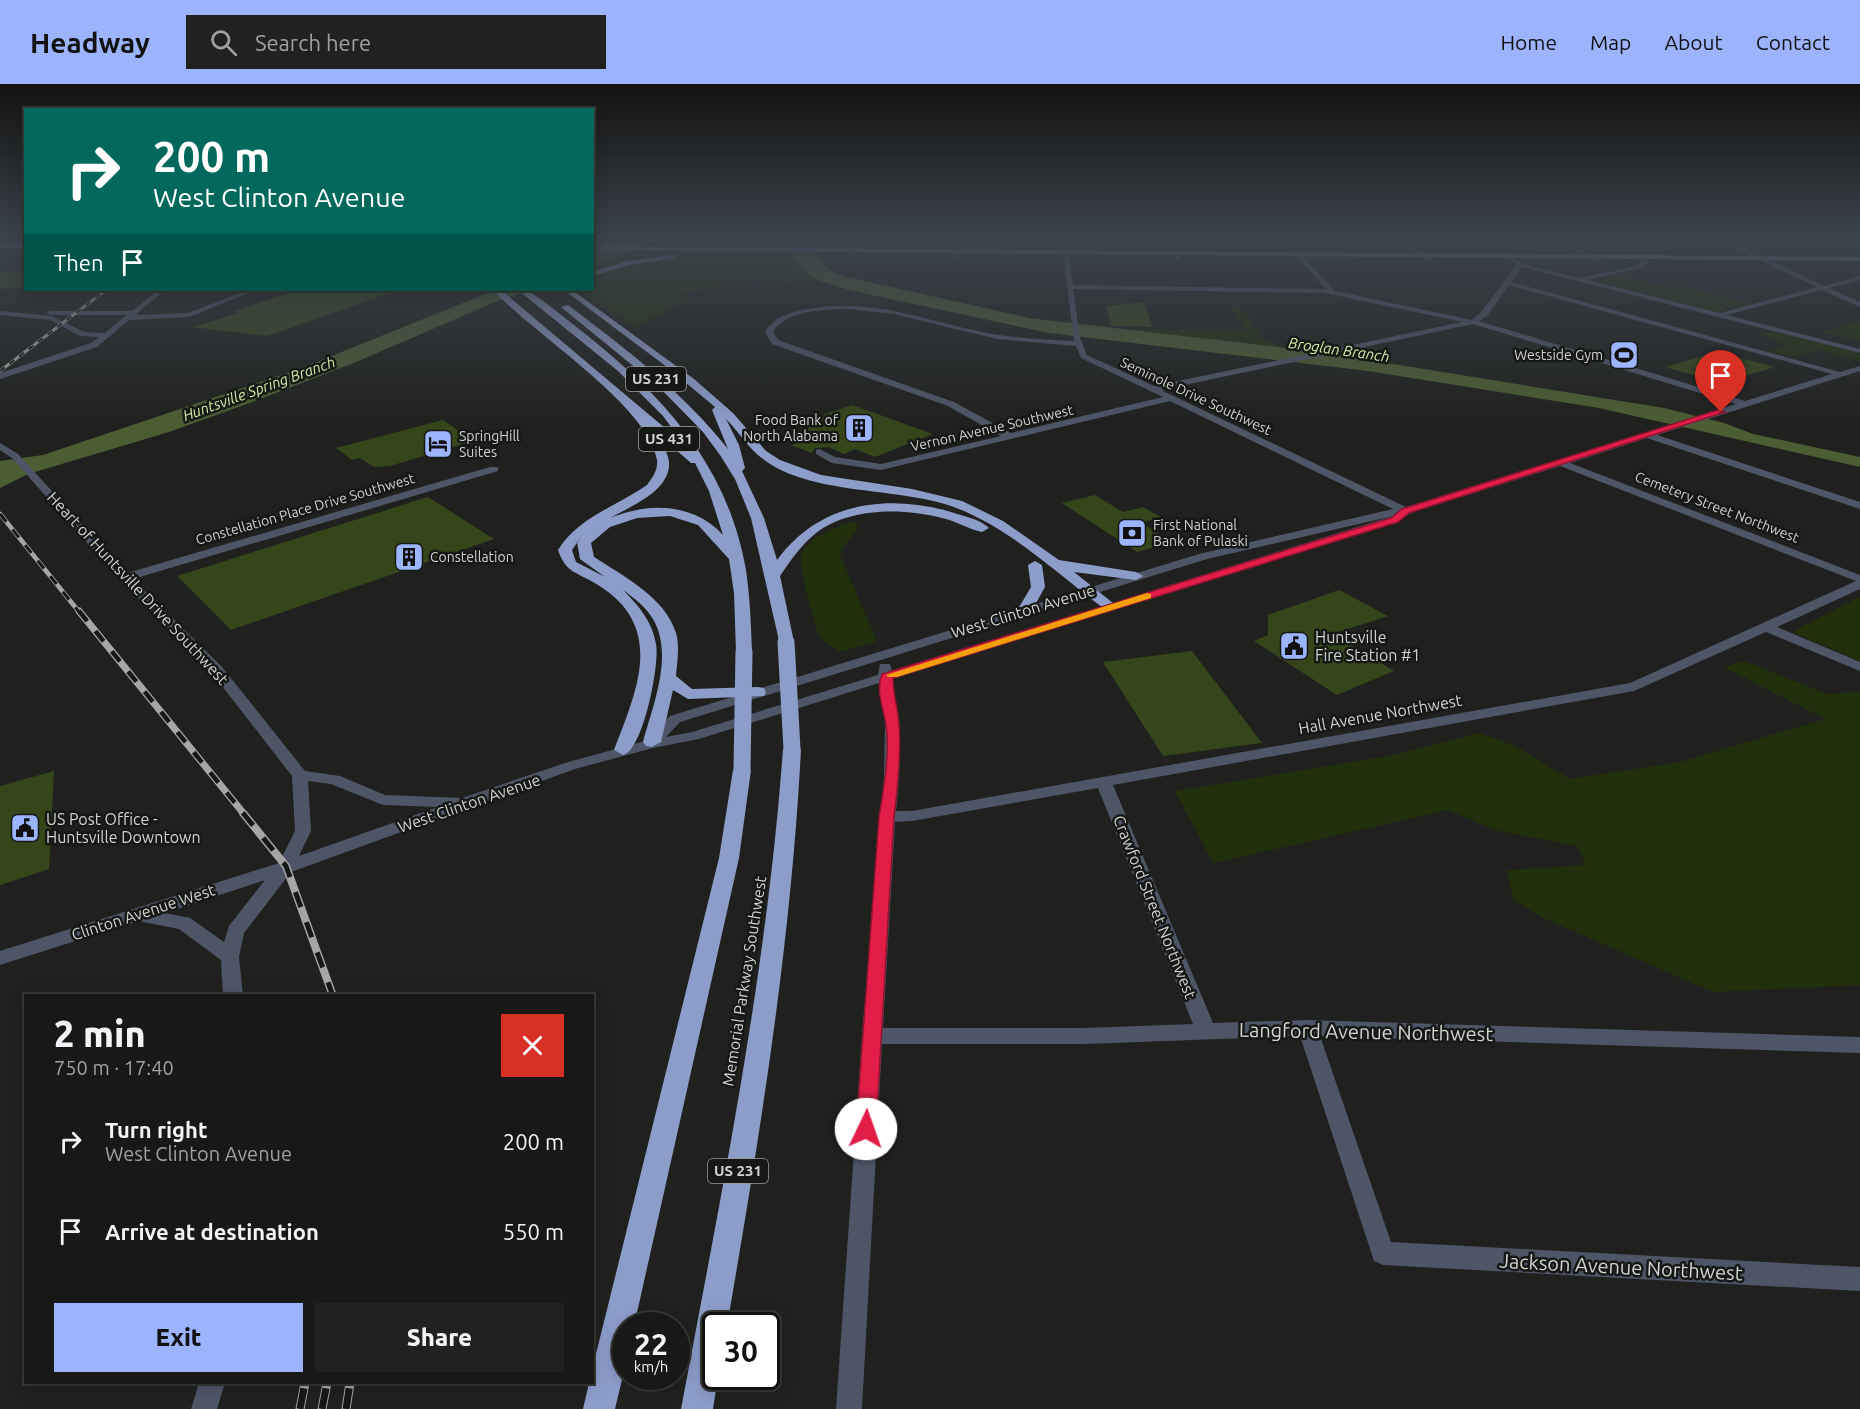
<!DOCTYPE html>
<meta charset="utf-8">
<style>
body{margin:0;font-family:Ubuntu,sans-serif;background:#21221f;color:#f1f3f6;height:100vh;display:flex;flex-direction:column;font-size:22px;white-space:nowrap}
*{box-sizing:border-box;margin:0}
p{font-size:20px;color:#9fa0a1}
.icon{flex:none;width:33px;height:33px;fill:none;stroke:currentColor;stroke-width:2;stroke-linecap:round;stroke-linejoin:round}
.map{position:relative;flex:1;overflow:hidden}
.side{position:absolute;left:24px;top:910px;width:570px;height:390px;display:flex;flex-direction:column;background:#181916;border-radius:0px;box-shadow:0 3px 15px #0003,0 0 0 2px #363835}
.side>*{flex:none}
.hud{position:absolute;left:24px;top:24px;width:570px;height:183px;border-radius:0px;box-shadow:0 3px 15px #0003,0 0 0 2px #363835;background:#00695c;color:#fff;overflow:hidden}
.speed{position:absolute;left:612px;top:1228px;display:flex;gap:12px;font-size:30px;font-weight:700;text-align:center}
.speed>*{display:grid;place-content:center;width:78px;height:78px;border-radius:50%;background:#181916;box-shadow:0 3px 15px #0003,0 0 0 2px #363835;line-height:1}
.speed small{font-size:15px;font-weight:400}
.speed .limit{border:3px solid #111;border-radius:9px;background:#fff;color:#111}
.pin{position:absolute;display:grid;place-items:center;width:51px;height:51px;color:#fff;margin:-62px -26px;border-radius:50% 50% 50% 0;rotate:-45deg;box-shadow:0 0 6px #0007}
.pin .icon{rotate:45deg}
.me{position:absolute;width:66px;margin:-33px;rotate:3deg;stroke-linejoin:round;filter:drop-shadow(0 0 4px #0008)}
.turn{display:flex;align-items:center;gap:21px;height:126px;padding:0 30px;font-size:27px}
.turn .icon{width:78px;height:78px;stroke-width:2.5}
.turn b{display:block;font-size:42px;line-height:51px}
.then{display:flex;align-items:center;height:57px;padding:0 30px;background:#0003;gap:12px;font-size:22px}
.round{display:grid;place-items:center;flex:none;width:63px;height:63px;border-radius:0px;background:#21221f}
.overview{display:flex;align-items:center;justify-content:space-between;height:102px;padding:0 30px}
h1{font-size:36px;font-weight:800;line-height:45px}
.action{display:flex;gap:12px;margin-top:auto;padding:12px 30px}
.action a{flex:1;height:69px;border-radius:0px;background:#9cb4fd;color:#111;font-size:24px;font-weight:800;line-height:69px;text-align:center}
.action a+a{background:#21221f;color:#f1f3f6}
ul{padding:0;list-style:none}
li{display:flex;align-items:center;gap:18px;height:90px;padding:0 30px}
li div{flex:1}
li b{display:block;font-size:22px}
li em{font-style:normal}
header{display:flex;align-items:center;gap:36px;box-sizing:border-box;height:84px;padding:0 30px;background:#9cb4fd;color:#111}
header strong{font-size:28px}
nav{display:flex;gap:33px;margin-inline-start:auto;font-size:21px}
.search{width:420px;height:54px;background:#21221f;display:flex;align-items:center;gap:15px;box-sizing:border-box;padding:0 21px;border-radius:0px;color:#9fa0a1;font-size:22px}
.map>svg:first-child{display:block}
.green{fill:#222f0d}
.water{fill:#4b5d32}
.building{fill:#36461b}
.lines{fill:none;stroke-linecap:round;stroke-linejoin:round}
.minor{fill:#4e5567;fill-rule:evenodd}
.major{fill:#7b88ae;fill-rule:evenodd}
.highway{fill:#8d9dca;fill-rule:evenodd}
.rail-far4-casing{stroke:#a6a6a4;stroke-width:3}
.rail-far3-casing{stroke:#a6a6a4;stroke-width:4.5}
.rail-far2-casing{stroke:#a6a6a4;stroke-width:7}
.rail-far1-casing{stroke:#a6a6a4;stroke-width:8}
.rail-casing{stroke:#a6a6a4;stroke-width:9}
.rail-far4{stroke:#161815;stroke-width:2;stroke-dasharray:6;stroke-linecap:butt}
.rail-far3{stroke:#161815;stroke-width:3;stroke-dasharray:10;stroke-linecap:butt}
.rail-far2{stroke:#161815;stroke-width:4.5;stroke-dasharray:13;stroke-linecap:butt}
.rail-far1{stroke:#161815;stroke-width:5;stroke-dasharray:16;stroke-linecap:butt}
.rail{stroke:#161815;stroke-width:7;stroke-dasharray:21;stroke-linecap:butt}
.highway-bridge{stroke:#8d9dca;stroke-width:17}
.route{fill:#e11d48;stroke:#92132f;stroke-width:1.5}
.slow{fill:#f59e0b}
.labels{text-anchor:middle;stroke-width:5;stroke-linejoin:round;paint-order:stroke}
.far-poi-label{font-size:14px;fill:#d2d2d1;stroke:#161815;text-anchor:start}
.far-street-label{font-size:14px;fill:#d2d2d1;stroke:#161815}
.far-water-label{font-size:15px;font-style:italic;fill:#cfeea7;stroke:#161815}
.shield{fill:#161815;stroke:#9a9a99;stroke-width:1.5}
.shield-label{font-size:15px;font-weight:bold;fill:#d2d2d1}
.street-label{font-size:16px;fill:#d2d2d1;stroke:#161815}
.poi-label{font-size:16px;fill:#d2d2d1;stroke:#161815;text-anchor:start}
.near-street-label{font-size:20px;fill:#d2d2d1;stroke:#161815}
</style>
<header>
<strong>Headway</strong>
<div class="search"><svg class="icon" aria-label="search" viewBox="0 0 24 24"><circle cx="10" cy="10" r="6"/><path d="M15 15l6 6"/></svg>Search here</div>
<nav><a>Home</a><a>Map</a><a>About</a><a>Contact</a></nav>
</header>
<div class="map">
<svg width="1860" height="1325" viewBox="0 0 1860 1325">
<rect width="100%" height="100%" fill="#20211e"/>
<path class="green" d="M731,155h51l6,9 -62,-1z
M611,173l183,1 21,21 -15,7 -47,-7 -75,16 10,4 -53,29 -56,-38h13l1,-21z
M1619,191l50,12 10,-2 73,19 -35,8 -127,-30z
M1232,223h10l19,31 23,10 -180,-19 142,1z
M1860,237v20l-37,-9 32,-10z
M1777,247l83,20v10l-42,-11 -24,7 -24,-6 20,-4 -31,-13z
M855,437l3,6c-4,11 -13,13 -18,28l37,86 -37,11 -21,-15c-4,-17 -24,-72 -16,-86 8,-17 36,-24 52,-30z
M1860,513v64l-68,-29z
M1744,577l83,33 33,-2v293l-147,7 -174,-76 -25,-16 -8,-30 80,-5 -9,-19 -83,-16 -46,-20 -235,53 -38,-72 214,-35 91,-23 35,13 55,33 110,-17 145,-43 -101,-52z"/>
<path class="water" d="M623,155h35l-51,20 -14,10v-21z
M782,155h25l20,30 16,7 186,42 284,33 351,57 60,15 29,11 107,23v10l-261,-59 -231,-37 -319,-38 -200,-43 -34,-11 -17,-15z
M495,206h37l-37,12 -139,60 -101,39 -86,31 -141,42 -28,14v-27l43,-6 259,-87z"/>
<path class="building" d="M26,186v17l-26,2v-18z
M299,206h94v2l-126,44 -74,-9 48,-15 -8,-1z
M1144,218l8,25 -41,-1 -5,-20z
M1716,268l59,15 -54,16 -56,-16z
M852,321l81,29 -58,23 -20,-8 -11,5 -15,-7 -14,1 -3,5 -21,-8 17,-6 -10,-4 12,-4 -16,-6z
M443,336l30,21 -83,25 -16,1 -14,-9 -8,2 -16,-12z
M1095,411l28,17 20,-5 18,10 -20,6 31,19 -35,10 -75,-49z
M428,413l66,42 -263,91 -54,-54z
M1339,506l49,26 -56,18 62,37 -57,24 -83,-54 14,-6v-20z
M1192,567l70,92 -99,13 -60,-94z
M54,687l-5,98 -49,16v-99z"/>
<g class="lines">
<path class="minor" d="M856,155h6l-10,17h-4z
M954,155h6l-3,17 -3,2 -3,-2z
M1061,155h6l6,46 253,4 -45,-50h6l48,52 137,29 9,-8 36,-47 -7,-6 3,-2 9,7 58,14 57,-12 5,-4 -10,-5 5,-1 13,6 -9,6 -54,12 133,33 97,-26 -102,-48h8l101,47 36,-10v4l-31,8 31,14v5l-38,-17 -95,25 133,34v4l-338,-86 -11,15 329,90 20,-6v5l-203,64 203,67v7l-213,-71 -77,25 290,112v14l-83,38 83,35v9l-94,-39 -132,59 -521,94 100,238 94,-3 553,17v16l-540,-17 71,206 469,25v24l-477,-26 -9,-4 -74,-225 -215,8h-203l-20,365h-26l26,-373 22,-260 1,-53 -6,-40 -180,56 -46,9 -78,21 -284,103 -47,61 -5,24 4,39h-20l-2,-36 -42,-31 -41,-8 -138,44v-14l279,-88 16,-32 -3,-55 -80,-103 -91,-92 -109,-123 -12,-8v-7l18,11 109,119 363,-106h8v4l-365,108 89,88 83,104 35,5 45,19 77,3 103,-35 80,-22 25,-25 529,-162 194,-45 -223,-108 -289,69 -49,-7 -16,-9v-4l3,-1 16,8 46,7 120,-28 -53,-30 -176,-62 -7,-12c10,-16 25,-20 43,-23 62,-12 119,12 179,24 29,5 58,7 87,8zM1509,201l323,89 -87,27 -266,-80 8,-5zM1073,205l252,4 137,29 -308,64 -67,-31 -7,-17zM848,225l46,5 103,25 79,7 5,12 82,39 -152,36 -57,-31 -176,-62 -5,-8c14,-23 51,-22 75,-23zM1473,240l263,80 -330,103 -245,-117zM1560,382l296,115 -226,102 -718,128h-16c3,-28 5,-56 3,-85 0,-16 -6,-31 -7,-47l506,-157 12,-9zM1393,432l-501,155 -2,-7h-10l-2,11 -186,57 -26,5 14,-15 527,-163zM308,697l23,3 52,21 55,2 -139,49 12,-25zM1098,704l95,236 -108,4h-202l12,-206 17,-1zM265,796l-36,46 -5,16 -34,-24 -25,-5z
M1166,155h6l9,21h-4z
M1398,155h7l29,22 -5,1z
M1556,155h7l38,23 -5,1z
M158,206h7l-30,25 53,-2 60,-23h8l-67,27 -60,3 -32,27 -97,32v-6l91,-30 8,-6 -19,-1 -30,-16 -50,-5v-4l52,5 32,16 21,1 21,-18h-76l-4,-2 4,-2h82z
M199,1299h26l-8,26h-26z"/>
<path class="major" d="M592,162l1268,11v4l-1268,-11z
M674,171l2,3 -47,7 -37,11v-4l36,-11z"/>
<path class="highway" d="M0,160h26v4h-26z
M493,206h8l183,154 -21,-28 -45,-45 -100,-81h9l16,11c96,73 181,144 203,269 4,27 5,55 6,82l-2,3 -6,2 -8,-5 -2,-59 -5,-34 -31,-34 -28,-9 -33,2 -27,9 -19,16 3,14c29,19 71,40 82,76 4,14 1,29 0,43l16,13 66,-2 6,1 2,4 -2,4 -76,3 -15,-9 -12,52 -9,5 -6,-1 -3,-4c10,-37 31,-87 10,-123 -7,-12 -19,-21 -30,-29 16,16 29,31 33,54 4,20 -13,107 -33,111l-9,-5c23,-60 52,-123 -16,-165 -20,-13 -32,-11 -40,-35 20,-33 58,-43 89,-65 6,-8 11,-15 10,-25 -8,-54 -126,-128 -164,-170zM651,344l40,35h4l14,28 14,44c-29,-32 -74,-33 -113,-17 21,-12 61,-27 59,-56 -1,-12 -12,-25 -18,-34zM581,453l-4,5 3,17 25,18 -29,-15 -4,-12z
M564,206h8l122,89 39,34 33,38 14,9 41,15 91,14 50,12 41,20 56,39 77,12 7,4 -7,4 -62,-8 44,35 -7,4 -5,-1c-49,-36 -96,-83 -155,-104 -55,-19 -142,-11 -188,-47 -15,-11 -24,-27 -37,-40l13,26 6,23 -3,3 22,47 13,42c42,-57 108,-67 174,-48 12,4 29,7 38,16l-7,4c-14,-3 -26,-11 -40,-14 -39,-10 -92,-11 -126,15 -15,12 -25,27 -36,43l14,66 -2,3h-12l-29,-127 -16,-39 -15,-24 -17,-23 -44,-45 -98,-80 7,-2c58,44 115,87 160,144l-16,-39 3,-3 -48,-40z
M1035,477l7,4 3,22 -14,25 -5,2 -8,-5 13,-22 -3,-22z
M792,660l9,5c-10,195 -41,385 -74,577h-11v51h2l-5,32h-32c41,-219 86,-437 102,-660z
M742,680l9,6 -12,88 -105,468h-8v37l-11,46h-32l6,-26h3v-13l127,-512 14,-88z"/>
<g class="rail-far4-casing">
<path id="rail-far4" d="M0,287l106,-81"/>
</g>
<g class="rail-far3-casing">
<path id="rail-far3" d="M0,430l80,99"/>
</g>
<g class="rail-far2-casing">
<path id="rail-far2" d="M79,527l165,203"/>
</g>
<g class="rail-far1-casing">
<path id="rail-far1" d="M243,729l43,53 47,130"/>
</g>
<g class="rail-casing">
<path id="rail" d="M300,1325l5,-26
M322,1325l5,-26
M346,1325l4,-26"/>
</g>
<use href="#rail-far4" class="rail-far4"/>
<use href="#rail-far3" class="rail-far3"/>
<use href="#rail-far2" class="rail-far2"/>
<use href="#rail-far1" class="rail-far1"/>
<use href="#rail" class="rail"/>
<path class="highway-bridge" d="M786,558l6,107
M742,686l2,-118"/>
</g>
<linearGradient id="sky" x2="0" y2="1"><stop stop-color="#121210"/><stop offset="0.45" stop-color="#3c434c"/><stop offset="1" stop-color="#3c434c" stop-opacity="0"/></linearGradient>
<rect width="1860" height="341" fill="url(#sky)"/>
<path class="route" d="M1718,326l7,2 -316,101 -11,9 -505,156c0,17 5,31 6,46 2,31 -1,62 -5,93l-18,312 -3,6 -7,2 -7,-2 -3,-6 23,-312c5,-31 12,-67 6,-98 -3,-14 -9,-31 -3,-45l509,-156 11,-9z"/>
<path class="slow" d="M1147,509l4,1v4l-254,79h-9l-2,-2z"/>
<defs>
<g id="stadium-square" transform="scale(1.5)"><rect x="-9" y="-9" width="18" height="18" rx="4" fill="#9cb4fd" stroke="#161815"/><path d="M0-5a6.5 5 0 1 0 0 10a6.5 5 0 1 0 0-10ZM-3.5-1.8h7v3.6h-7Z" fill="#111"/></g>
<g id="building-square" transform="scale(1.5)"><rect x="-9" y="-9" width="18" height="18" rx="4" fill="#9cb4fd" stroke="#161815"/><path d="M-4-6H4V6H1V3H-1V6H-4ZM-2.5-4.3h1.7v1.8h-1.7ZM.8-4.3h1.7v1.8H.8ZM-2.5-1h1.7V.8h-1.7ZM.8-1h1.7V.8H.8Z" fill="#111"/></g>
<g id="hotel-square" transform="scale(1.5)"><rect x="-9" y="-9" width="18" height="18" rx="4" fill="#9cb4fd" stroke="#161815"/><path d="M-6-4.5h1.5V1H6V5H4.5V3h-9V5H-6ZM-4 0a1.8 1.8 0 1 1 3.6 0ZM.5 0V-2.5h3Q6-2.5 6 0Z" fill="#111"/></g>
<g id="bank-square" transform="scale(1.5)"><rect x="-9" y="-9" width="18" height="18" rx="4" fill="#9cb4fd" stroke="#161815"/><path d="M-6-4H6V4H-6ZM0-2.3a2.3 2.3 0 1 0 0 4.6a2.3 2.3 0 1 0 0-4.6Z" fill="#111"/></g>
<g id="civic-square" transform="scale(1.5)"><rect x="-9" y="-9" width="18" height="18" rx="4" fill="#9cb4fd" stroke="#161815"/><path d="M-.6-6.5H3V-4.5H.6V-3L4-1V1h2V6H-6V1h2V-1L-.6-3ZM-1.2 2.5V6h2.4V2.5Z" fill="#111"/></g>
</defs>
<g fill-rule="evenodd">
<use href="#stadium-square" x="1624" y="271"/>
<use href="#building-square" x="859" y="344"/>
<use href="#hotel-square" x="438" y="360"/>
<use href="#bank-square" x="1132" y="449"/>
<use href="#building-square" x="409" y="473"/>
<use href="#civic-square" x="1294" y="562"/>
<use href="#civic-square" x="25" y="744"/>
</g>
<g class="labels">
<g class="far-poi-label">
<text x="1603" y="276" text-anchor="end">Westside Gym</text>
<text x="838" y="341" text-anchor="end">Food Bank of<tspan x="838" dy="16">North Alabama</tspan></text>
<text x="459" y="357">SpringHill<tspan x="459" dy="16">Suites</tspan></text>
<text x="1153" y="446">First National<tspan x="1153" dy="16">Bank of Pulaski</tspan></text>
<text x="430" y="478">Constellation</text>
</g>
<g class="far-street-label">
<text transform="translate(1196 312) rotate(25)" y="5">Seminole Drive Southwest</text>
<text transform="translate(992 344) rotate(-13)" y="5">Vernon Avenue Southwest</text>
<text transform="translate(1717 423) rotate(21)" y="5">Cemetery Street Northwest</text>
<text transform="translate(305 425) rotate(-16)" y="5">Constellation Place Drive Southwest</text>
</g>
<g class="far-water-label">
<text transform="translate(1339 266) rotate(8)" y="5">Broglan Branch</text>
<text transform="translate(259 305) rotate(-20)" y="5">Huntsville Spring Branch</text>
</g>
<g class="shield">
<rect x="626" y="283" width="60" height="24" rx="4.5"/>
<rect x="639" y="343" width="60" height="24" rx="4.5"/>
<rect x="708" y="1075" width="60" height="24" rx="4.5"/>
</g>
<g class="shield-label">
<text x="656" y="300">US 231</text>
<text x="669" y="360">US 431</text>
<text x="738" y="1092">US 231</text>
</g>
<g class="street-label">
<text transform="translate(138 504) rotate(47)" y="6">Heart of Huntsville Drive Southwest</text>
<text transform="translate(1023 527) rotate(-17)" y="6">West Clinton Avenue</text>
<text transform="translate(1380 630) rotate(-10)" y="6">Hall Avenue Northwest</text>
<text transform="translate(469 719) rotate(-19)" y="6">West Clinton Avenue</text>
<text transform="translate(1155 823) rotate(68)" y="6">Crawford Street Northwest</text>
<text transform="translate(143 828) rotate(-18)" y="6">Clinton Avenue West</text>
<text transform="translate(744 897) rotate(-81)" y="6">Memorial Parkway Southwest</text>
</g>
<g class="poi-label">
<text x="1315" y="559">Huntsville<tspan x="1315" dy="18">Fire Station #1</tspan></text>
<text x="46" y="741">US Post Office -<tspan x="46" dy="18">Huntsville Downtown</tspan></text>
</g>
<g class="near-street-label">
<text transform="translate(1366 948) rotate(1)" y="7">Langford Avenue Northwest</text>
<text transform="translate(1621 1183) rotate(3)" y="7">Jackson Avenue Northwest</text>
</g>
</g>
</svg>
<div class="speed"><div>22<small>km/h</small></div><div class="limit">30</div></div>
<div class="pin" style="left:1721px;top:328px;background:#d93025"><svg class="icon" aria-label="arrive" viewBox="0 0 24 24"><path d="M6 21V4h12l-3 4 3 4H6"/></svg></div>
<svg class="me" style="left:866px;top:1045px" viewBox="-20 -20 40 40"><circle r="19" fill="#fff"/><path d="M0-13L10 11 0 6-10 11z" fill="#e11d48"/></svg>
<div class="hud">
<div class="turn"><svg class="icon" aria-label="right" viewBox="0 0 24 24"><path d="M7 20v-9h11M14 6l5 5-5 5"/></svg><div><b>200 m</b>West Clinton Avenue</div></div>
<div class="then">Then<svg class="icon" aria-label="arrive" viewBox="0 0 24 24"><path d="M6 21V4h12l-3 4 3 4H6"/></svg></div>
</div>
<section class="side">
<div class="overview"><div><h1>2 min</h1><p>750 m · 17:40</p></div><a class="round" style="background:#d93025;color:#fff"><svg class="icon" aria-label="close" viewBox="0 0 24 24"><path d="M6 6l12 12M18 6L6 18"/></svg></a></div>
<ul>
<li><svg class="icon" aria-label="right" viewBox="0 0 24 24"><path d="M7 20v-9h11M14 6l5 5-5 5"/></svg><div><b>Turn right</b><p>West Clinton Avenue</p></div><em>200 m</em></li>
<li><svg class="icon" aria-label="arrive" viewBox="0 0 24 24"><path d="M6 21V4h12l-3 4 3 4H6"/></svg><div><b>Arrive at destination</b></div><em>550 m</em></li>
</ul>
<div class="action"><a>Exit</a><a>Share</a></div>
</section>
</div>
